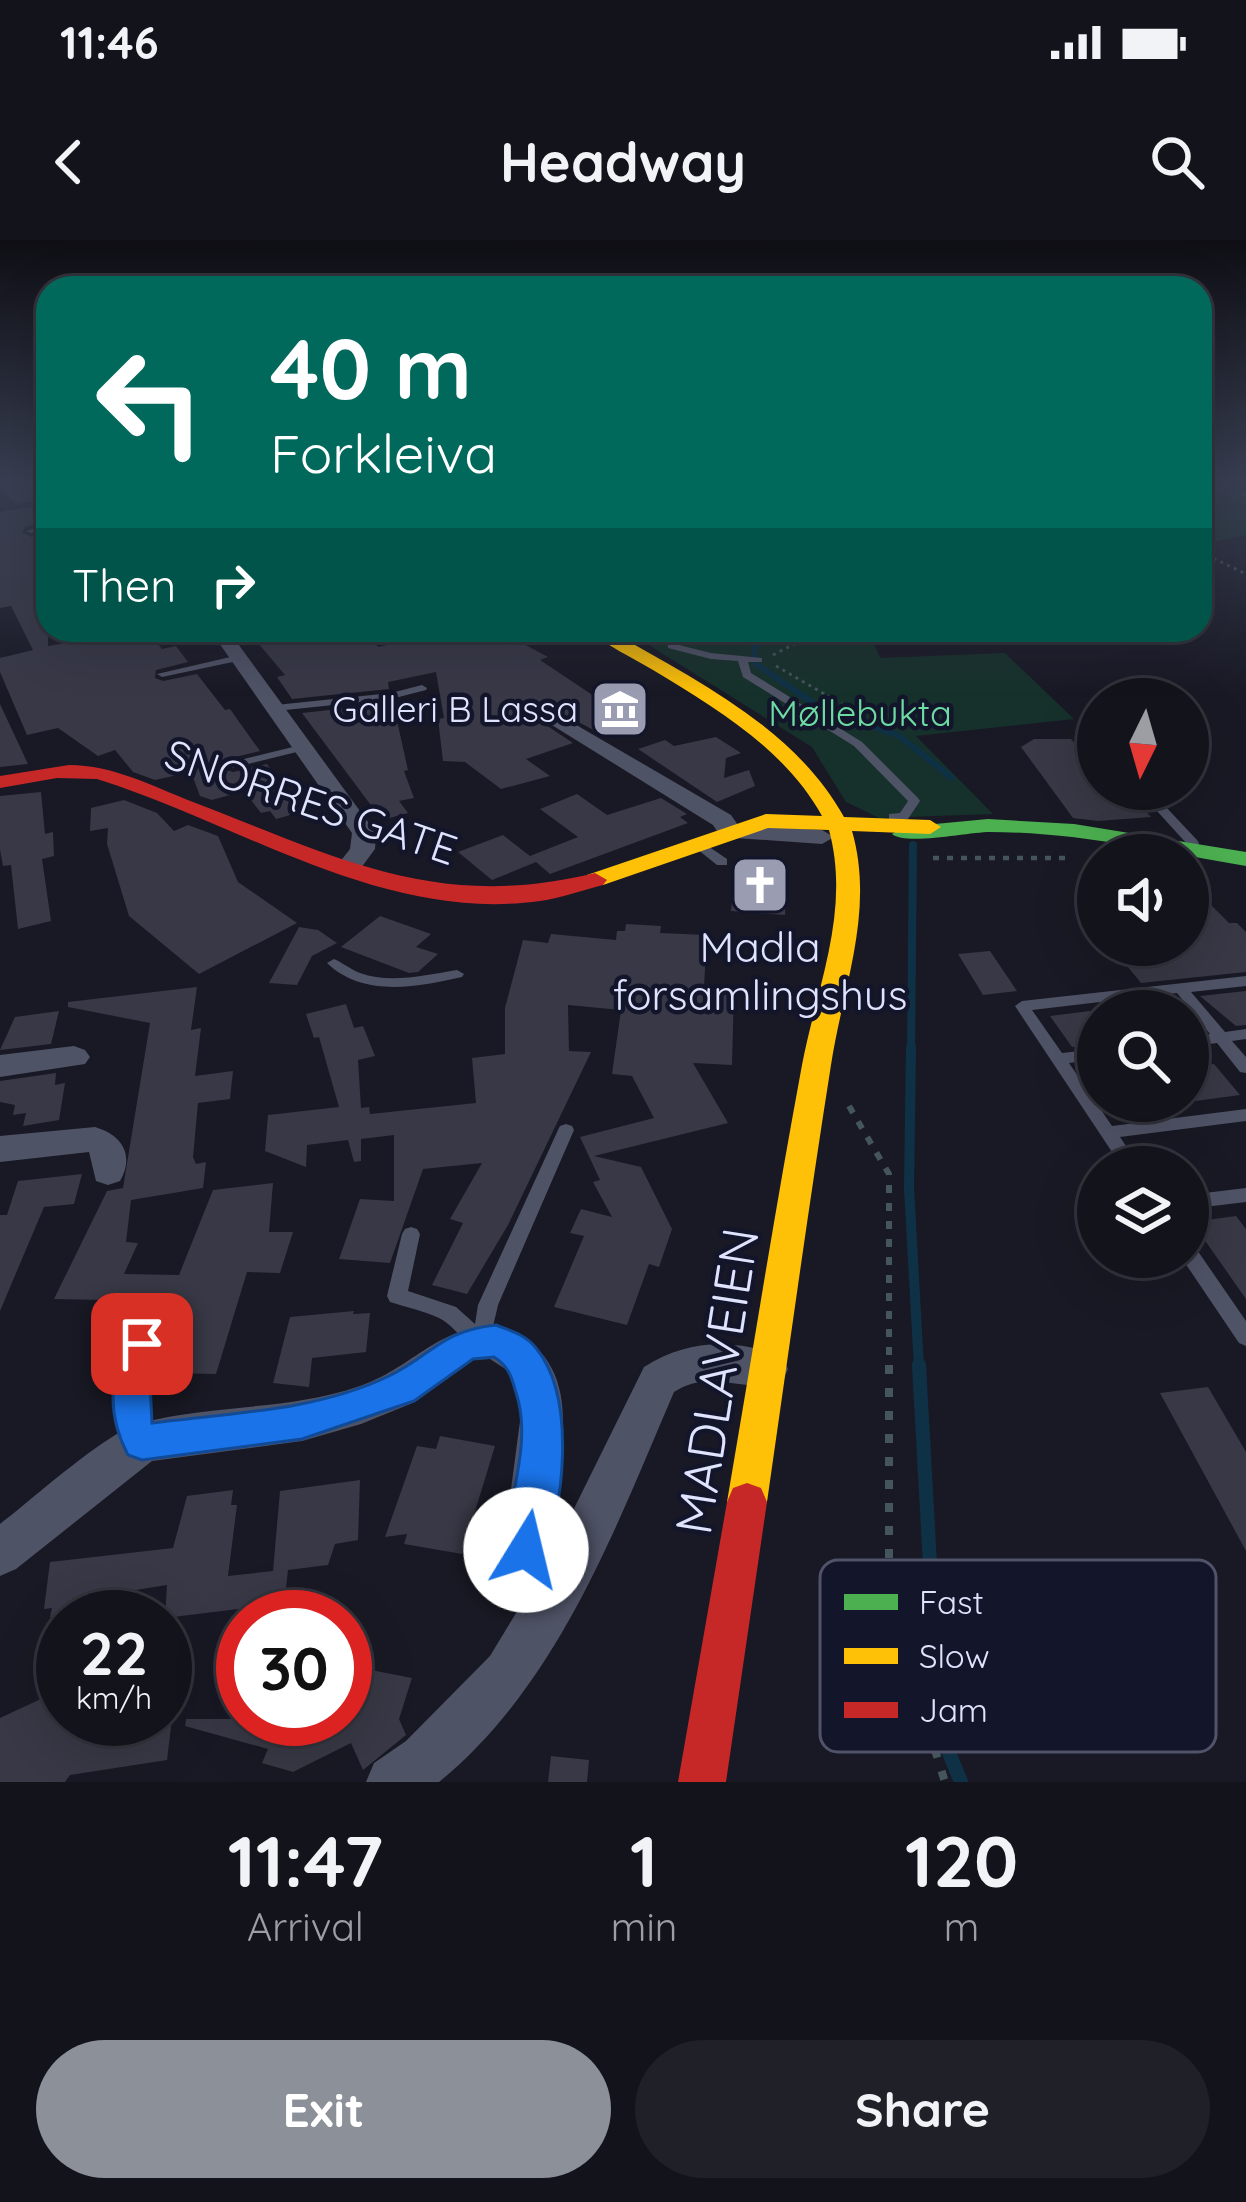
<!DOCTYPE html>
<meta charset="utf-8">
<style>
body{margin:0;font-family:Quicksand,sans-serif;background:#202029;color:#f1f3f6;height:100vh;display:flex;flex-direction:column;font-size:45px;white-space:nowrap}
*{box-sizing:border-box;margin:0}
p{font-size:39px;color:#9d9ea3}
.icon{flex:none;width:66px;height:66px;fill:none;stroke:currentColor;stroke-width:2;stroke-linecap:round;stroke-linejoin:round}
.map{position:relative;height:1542px;overflow:hidden}
.drawer{display:flex;flex-direction:column;background:#13131c;flex:1}
.drawer>*{flex:none}
.hud{position:absolute;left:36px;top:36px;width:1176px;height:366px;border-radius:36px;box-shadow:0 12px 48px #0002,0 0 0 3px #32323b;background:#00695c;color:#fff;overflow:hidden}
.needle{width:78px;rotate:185deg}
.tools{position:absolute;left:1077px;top:438px;display:grid;gap:24px}
.tools a{display:grid;place-items:center;width:132px;height:132px;border-radius:50%;background:#13131c;box-shadow:0 12px 48px #0002,0 0 0 3px #32323b;font-size:60px}
.speed{position:absolute;left:36px;top:1350px;display:flex;gap:24px;font-size:60px;font-weight:700;text-align:center}
.speed>*{display:grid;place-content:center;width:156px;height:156px;border-radius:50%;background:#13131c;box-shadow:0 12px 48px #0002,0 0 0 3px #32323b;line-height:1}
.speed small{font-size:30px;font-weight:400}
.speed .limit{border:18px solid #d22;background:#fff;color:#111}
.pin{position:absolute;display:grid;place-items:center;width:102px;height:102px;color:#fff;margin:-51px;border-radius:24px;box-shadow:0 6px 18px #0006}
.me{position:absolute;width:132px;margin:-66px;rotate:9deg;stroke-linejoin:round;filter:drop-shadow(0 0 9px #0008)}
.turn{display:flex;align-items:center;gap:42px;height:252px;padding:0 36px;font-size:54px}
.turn .icon{width:156px;height:156px;stroke-width:2.5}
.turn b{display:block;font-size:84px;line-height:102px}
.then{display:flex;align-items:center;height:114px;padding:0 36px;background:#0003;gap:24px;font-size:45px}
.eta{display:flex;justify-content:space-evenly;align-items:center;height:204px;text-align:center}
.eta b{font-size:72px;font-weight:700;line-height:84px}
.button{display:flex;gap:24px;margin-top:auto;padding:24px 36px}
.button a{flex:1;height:138px;border-radius:72px;background:#8c9099;color:#fff;font-size:48px;font-weight:700;line-height:138px;text-align:center}
.button a+a{background:#202029;color:#f1f3f6}
.status{display:flex;justify-content:space-between;align-items:center;height:84px;padding:0 60px;background:#13131c;direction:ltr}
.status svg{height:33px;fill:currentColor}
header{display:flex;justify-content:space-between;align-items:center;height:156px;padding:0 36px;background:#13131c;font-size:54px;font-weight:700}
.map>svg:first-child{display:block}
.green{fill:#16312b}
.lines{fill:none;stroke-linecap:round;stroke-linejoin:round}
.stream-far3{stroke:#0f3146;stroke-width:6}
.stream-far2{stroke:#0f3146;stroke-width:8}
.stream-far1{stroke:#0f3146;stroke-width:10}
.stream{stroke:#0f3146;stroke-width:14}
.building{fill:#383846}
.path-far3{stroke:#45555c;stroke-width:3;stroke-dasharray:3 4.5;stroke-linecap:butt}
.path-far2{stroke:#45555c;stroke-width:4.5;stroke-dasharray:6 8;stroke-linecap:butt}
.path-far1{stroke:#45555c;stroke-width:6;stroke-dasharray:8 10;stroke-linecap:butt}
.path{stroke:#45555c;stroke-width:8;stroke-dasharray:9 14;stroke-linecap:butt}
.lane{fill:#4f5366;fill-rule:evenodd}
.street{fill:#4f5366;fill-rule:evenodd}
.fast{fill:#4caf50;fill-rule:evenodd}
.slow{fill:#ffc107;fill-rule:evenodd}
.jam{fill:#c62828;fill-rule:evenodd}
.route{fill:#1a73e8;stroke:#114b97;stroke-width:3}
.labels{text-anchor:middle;stroke-width:9;stroke-linejoin:round;paint-order:stroke}
.far-poi-label{font-size:36px;fill:#dfe3fd;stroke:#13152b;text-anchor:end}
.far-park-label{font-size:36px;fill:#6ddca3;stroke:#13152b}
.street-label{font-size:42px;fill:#dfe3fd;stroke:#13152b}
.poi-label{font-size:42px;fill:#dfe3fd;stroke:#13152b}
.near-street-label{font-size:51px;fill:#dfe3fd;stroke:#13152b}
.key{fill:#13152b;stroke:#50536a;stroke-width:3}
.key-label{font-size:33px;fill:#dfe3fd}
</style>
<div class="status"><b>11:46</b><svg viewBox="0 0 49 12"><path d="M0 12V9h3v3zM5 12V6h3v6zM10 12V3h3v9zM15 12V0h3v12zM26 1h20v11H26zM47 4h2v5h-2z"/></svg></div>
<header><svg class="icon" aria-label="back" viewBox="0 0 24 24"><path d="M15 5l-7 7 7 7"/></svg>Headway<svg class="icon" aria-label="search" viewBox="0 0 24 24"><circle cx="10" cy="10" r="6"/><path d="M15 15l6 6"/></svg></header>
<div class="map">
<svg width="1246" height="1542" viewBox="0 0 1246 1542">
<rect width="100%" height="100%" fill="#191925"/>
<path class="green" d="M1228,247l18,5v43l-46,10v-52z
M625,390h243l12,28 125,-5 69,66 -158,17 77,78 -114,4 -33,-16 -34,-55z"/>
<g class="lines">
<path class="stream-far3" d="M781,390l-27,17 2,17 69,47 73,24 54,43"/>
<path class="stream-far2" d="M911,810l2,-205"/>
<path class="stream-far1" d="M911,807l-2,141 10,180"/>
<path class="stream" d="M919,1125l20,363 22,54"/>
</g>
<path class="building" d="M0,239h48v20l-32,5 -16,-18z
M30,267l14,14 -19,6 -3,5 9,5 17,-3v112l99,-16 15,19 14,-3 12,16 -32,8 -1,8 8,3 34,-7 28,36 5,-1 30,42 -33,8 -3,10 9,3 34,-8 34,48 -25,7 -6,-8 -9,2 -17,-22 -32,9 -12,-4 -9,-24 -36,8 -22,-8 -18,-22 -17,6 -40,-28 -31,7 -27,-63v-14l33,-8 -22,-44 -11,2v-96z
M247,390h117l14,17 75,-17h45l50,27 -8,3 69,46 -11,3 27,17 -24,8 -49,-26 -11,6 -1,7 33,22 -47,16 24,17 -49,13 -36,-27 -22,-1 -5,-42 6,-1 -8,-46 -48,10 1,7 -97,10 -15,-22 8,-2z
M393,463l15,67 -4,1 10,27 -15,3 9,12 -26,7 -80,-107z
M0,464l28,60 -28,3z
M716,497l25,16 -15,5 -2,20 25,-8 6,16 -38,16 -79,-53 27,-9 9,6z
M1034,499h37l27,31v19h27l26,28 -53,4 -25,-3 -52,-71z
M41,552l4,42 8,-2 1,24 -12,3 9,62 -33,8 -7,-64 -8,1 -3,-16v-54z
M577,554l30,21 54,-17 26,16 -7,3 8,6 -138,51 -14,-12 -44,18 -34,-28 45,-17 27,21 48,-19 -38,-28z
M124,560l33,13 17,18 14,-6 30,11 20,46 59,41 -98,51 -70,-58 -22,-72 1,-16 -18,3 1,-23z
M735,628l52,3 -2,44 -54,-4z
M1210,664l19,19h8l9,9v40l-105,11 -31,-38h78v-39z
M380,676l51,18 -15,13 22,7 -20,18 -9,1 -68,-26z
M626,684l35,2 -1,7 47,2 -3,51 30,4 -2,75 -39,-2 35,60 -134,33 47,11 31,62 -13,38 -10,-3 -22,61 -73,-18 30,-71 -14,-3 11,-24 31,8 -19,-35 7,-2 -20,-43 74,-19 -22,-42 -20,-2 9,-64 -53,-5 1,46 22,1 -83,173 -41,69 -35,-9 31,-62 -13,-4 32,-56 -59,6 -33,94 -51,-4 21,-60 34,2v-66l-33,4v22l-7,1 -6,-22 -41,5 -1,22 -41,-16 3,-36 71,-8 -20,-70 -5,1 -8,-24 40,-10 8,24 9,-2 12,30 -17,4 3,48 8,-1 1,7 106,-11 -4,-45 33,-4v-46l18,-68 25,3 3,-9 65,6 1,-9h8z
M299,687l19,3 19,13 -25,13 -15,29 -28,-2z
M990,711l27,40 -34,4 -25,-41z
M197,747l-6,43 10,-2 -6,48 38,-5 -3,28 -32,4 -5,54 3,7 10,-2 -3,26 -72,12 -5,42 12,1 -14,31 55,1 34,-85 60,-7 -4,49h24l-13,41 -33,-1 -31,102 -51,-1 5,-13h-8l17,-44 -14,-1 2,-12 -6,-8h-16l-9,19 -38,-1 6,-13 -50,-1 53,-108 16,-3 27,-165 -82,-16v-5z
M1246,751v34l-10,1 -36,-30z
M1098,770v35l-26,2 -22,-31z
M59,771l-8,33 -51,6 15,-33z
M1214,824l26,31 -52,7v-35z
M56,833l-1,12 10,-2 -6,37 -36,6 3,-13 -13,2 2,-10 -15,-3v-21z
M82,934l-8,30 -30,3 -44,104v-96h7l11,-34z
M1236,976l10,13v70l-54,-77z
M354,1071l-1,3 17,-1 -4,39 -54,6 -3,29 -36,-4 17,-66z
M1208,1147l38,65v99l-86,-158z
M440,1196l55,10 -33,108 -58,-10 3,-10 -22,3 32,-91 19,3z
M360,1240l-2,60 -23,4 -7,21 -40,5 -5,45 -46,2 1,-8 -73,9 2,-33 -50,8 -5,24h-62l2,-9 -8,1 6,-47 123,-14 14,-52 46,-6 -2,15h6l-9,71 45,-5 7,-80z
M345,1425l67,13 -13,41 7,16 -43,35 -12,-27 -58,29 -31,-9 6,-14 -83,-23 1,-7h159z
M58,1451l4,36 16,-8h94l-5,41 -97,15 -5,7h-65v-64z
M551,1516l38,4 -2,22h-39z"/>
<g class="lines">
<path class="path-far3" d="M1200,254l28,-6
M1200,312l46,22
M725,399l22,-9
M773,415l48,-25
M776,426l78,45"/>
<path class="path-far2" d="M933,618h133"/>
<path class="path-far1" d="M849,866l40,68v194"/>
<path class="path" d="M889,1125v238l56,179"/>
<path class="lane" d="M1242,252h4v4h-4z
M48,285v4l-18,4 -4,-2z
M671,403l40,10 51,5v4h-14l3,11 111,69 56,56 2,3 -12,18 -9,1 -2,5h-8v-11l11,-1 8,-12 -54,-55 -111,-69 -5,-16 -27,-2 -43,-11v-4z
M239,415l5,3 -2,2 -80,17 -5,-3z
M422,445l5,3 -1,2 -35,9 -115,12 -5,-3 5,-3 115,-12z
M305,504l4,1v4l-77,19 -6,-3 2,-2z
M1137,549h12l48,51 2,3 -3,10h-8l-1,-9z
M696,598l31,21v6h-10l-25,-20 -2,-3z
M334,719c9,4 16,10 26,14 30,11 66,2 97,-3l7,4 -2,3c-44,10 -99,21 -135,-14z
M1246,736v10l-55,6 34,40 21,-3v10l-14,2 14,16v16l-6,-1 -23,-29 -29,4v-10l22,-3 -33,-41 -145,17 30,43 36,-4v10l-29,4 43,63 134,-17v12l-126,16 20,30h-18l-107,-161 7,-5z
M566,884l6,2 2,4 -76,175 -10,43c-22,4 -30,-21 -49,-30 -15,-7 -33,-11 -49,-16l-3,-6 15,-62 3,-5 6,-2 6,2 3,5 -12,57 48,16 19,17 3,-19 80,-175 2,-4z
M1246,948v14l-58,7v-14z
M1188,1005l7,2 51,74v25l-7,-3 -58,-86h7z
M153,1057l7,2 3,6c-13,45 -31,89 -12,135l-3,7 -8,3 -8,-3c-22,-52 -4,-91 11,-142l3,-6z"/>
<path class="street" d="M210,390h18l148,203 -1,16 -17,23 -9,3 -13,-8 14,-18 2,-16z
M554,472l177,103 7,10 84,5 12,7 -12,7 -101,-7 -8,-12 -166,-103 -4,-4z
M74,806l11,4 5,7 -5,7 -85,13v-22z
M95,887c27,8 40,28 25,54l-12,4 -12,-4 -7,-29 -89,10v-26z
M496,1084c103,36 58,141 53,220l5,5 90,-182c44,-28 90,-28 138,-11l6,13 -6,13c-37,13 -70,-15 -108,10 -59,137 -116,293 -235,390h-73l8,-19 32,-22 84,-85 40,-66 -12,-9 -15,-31 19,-144 -15,-36 -17,-11 -17,1 -58,42 -54,22 -59,17 -150,20 -136,108 -16,7v-52c32,-24 106,-92 141,-101 70,-19 145,-12 216,-36 57,-19 74,-57 139,-63z"/>
<path class="fast" d="M988,579l86,5 172,28v14c-84,-14 -169,-34 -256,-34 -22,0 -84,14 -98,2l11,-7z"/>
<path class="slow" d="M589,390h20c86,50 185,97 235,187l86,3 11,7 -11,7 -78,-3c23,80 -9,155 -21,234 -23,146 -43,291 -64,437l-6,14 -14,5 -14,-5 -6,-14c25,-146 48,-292 75,-437 15,-79 49,-154 27,-235l-61,-2 -165,57h-16l-4,-5 4,-5 179,-61 56,2c-36,-66 -106,-108 -169,-146 -22,-13 -46,-24 -64,-40z"/>
<path class="jam" d="M69,525c44,0 83,21 124,37 144,55 243,110 402,71l12,7 -4,5c-20,5 -42,13 -63,16 -157,22 -299,-77 -443,-122l-40,-1 -57,10v-12z
M747,1243l14,5 6,14 -41,280h-48l49,-280 6,-14z"/>
</g>
<linearGradient id="sky" x2="0" y2="1"><stop stop-color="#0e0e14"/><stop offset="0.53" stop-color="#383e51"/><stop offset="1" stop-color="#383e51" stop-opacity="0"/></linearGradient>
<rect width="1246" height="455" fill="url(#sky)"/>
<path class="route" d="M496,1085c15,6 30,10 40,23 41,50 28,161 5,217l-15,6 -15,-6c-16,-39 24,-110 6,-169 -5,-17 -7,-29 -23,-39l-21,2 -59,42 -112,38 -160,21 -14,-5c-22,-41 -19,-81 2,-122l12,-5 13,5 6,11 -11,39 2,40c78,-10 165,-12 237,-47 45,-22 51,-45 107,-51z"/>
<defs>
<g id="museum-square" transform="scale(3)"><rect x="-9" y="-9" width="18" height="18" rx="4" fill="#9a9cb1" stroke="#13152b"/><path d="M0-6L6-3V-2H-6V-3ZM-5-1h2V3h-2ZM-1-1h2V3h-2ZM3-1h2V3H3ZM-6 4H6V6H-6Z" fill="#fff"/></g>
<g id="church-square" transform="scale(3)"><rect x="-9" y="-9" width="18" height="18" rx="4" fill="#9a9cb1" stroke="#13152b"/><path d="M-1.2-6h2.4v3.5h3.3v2.4h-3.3V6h-2.4V-.1h-3.3v-2.4h3.3Z" fill="#fff"/></g>
</defs>
<g fill-rule="evenodd">
<use href="#museum-square" x="620" y="469"/>
<use href="#church-square" x="760" y="645"/>
</g>
<g class="labels">
<g class="far-poi-label">
<text x="578" y="482">Galleri B Lassa</text>
</g>
<g class="far-park-label">
<text x="860" y="486">Møllebukta</text>
</g>
<g class="street-label">
<text transform="translate(311 562) rotate(19)" y="15">SNORRES GATE</text>
</g>
<g class="poi-label">
<text x="760" y="722">Madla<tspan x="760" dy="48">forsamlingshus</tspan></text>
</g>
<g class="near-street-label">
<text transform="translate(717 1141) rotate(-81)" y="18">MADLAVEIEN</text>
</g>
</g>
<rect x="820" y="1320" width="396" height="192" rx="18" class="key"/>
<rect x="844" y="1354" width="54" height="16" fill="#4caf50"/>
<rect x="844" y="1408" width="54" height="16" fill="#ffc107"/>
<rect x="844" y="1462" width="54" height="16" fill="#c62828"/>
<g class="key-label">
<text x="919" y="1374">Fast</text>
<text x="919" y="1428">Slow</text>
<text x="919" y="1482">Jam</text>
</g>
</svg>
<div class="tools">
<a><svg class="needle" viewBox="-14 -14 28 28"><path d="M0-13l5 13h-10z" fill="#e53935"/><path d="M0 13l5-13h-10z" fill="#9d9ea3"/></svg></a>
<a><svg class="icon" aria-label="sound" viewBox="0 0 24 24"><path d="M4 9h4l5-4v14l-5-4H4zM17 9q2 3 0 6"/></svg></a>
<a><svg class="icon" aria-label="search" viewBox="0 0 24 24"><circle cx="10" cy="10" r="6"/><path d="M15 15l6 6"/></svg></a>
<a><svg class="icon" aria-label="layers" viewBox="0 0 24 24"><path d="M12 4l9 5-9 5-9-5zM3 14l9 5 9-5"/></svg></a>
</div>
<div class="speed"><div>22<small>km/h</small></div><div class="limit">30</div></div>
<div class="pin" style="left:142px;top:1104px;background:#d93025"><svg class="icon" aria-label="arrive" viewBox="0 0 24 24"><path d="M6 21V4h12l-3 4 3 4H6"/></svg></div>
<svg class="me" style="left:526px;top:1310px" viewBox="-20 -20 40 40"><circle r="19" fill="#fff"/><path d="M0-13L10 11 0 6-10 11z" fill="#1a73e8"/></svg>
<div class="hud">
<div class="turn"><svg class="icon" aria-label="left" viewBox="0 0 24 24"><path d="M17 20v-9H6M10 6l-5 5 5 5"/></svg><div><b>40 m</b>Forkleiva</div></div>
<div class="then">Then<svg class="icon" aria-label="right" viewBox="0 0 24 24"><path d="M7 20v-9h11M14 6l5 5-5 5"/></svg></div>
</div>
</div>
<section class="drawer">
<div class="eta">
<div><b>11:47</b><p>Arrival</p></div>
<div><b>1</b><p>min</p></div>
<div><b>120</b><p>m</p></div>
</div>
<div class="button"><a>Exit</a><a>Share</a></div>
</section>
